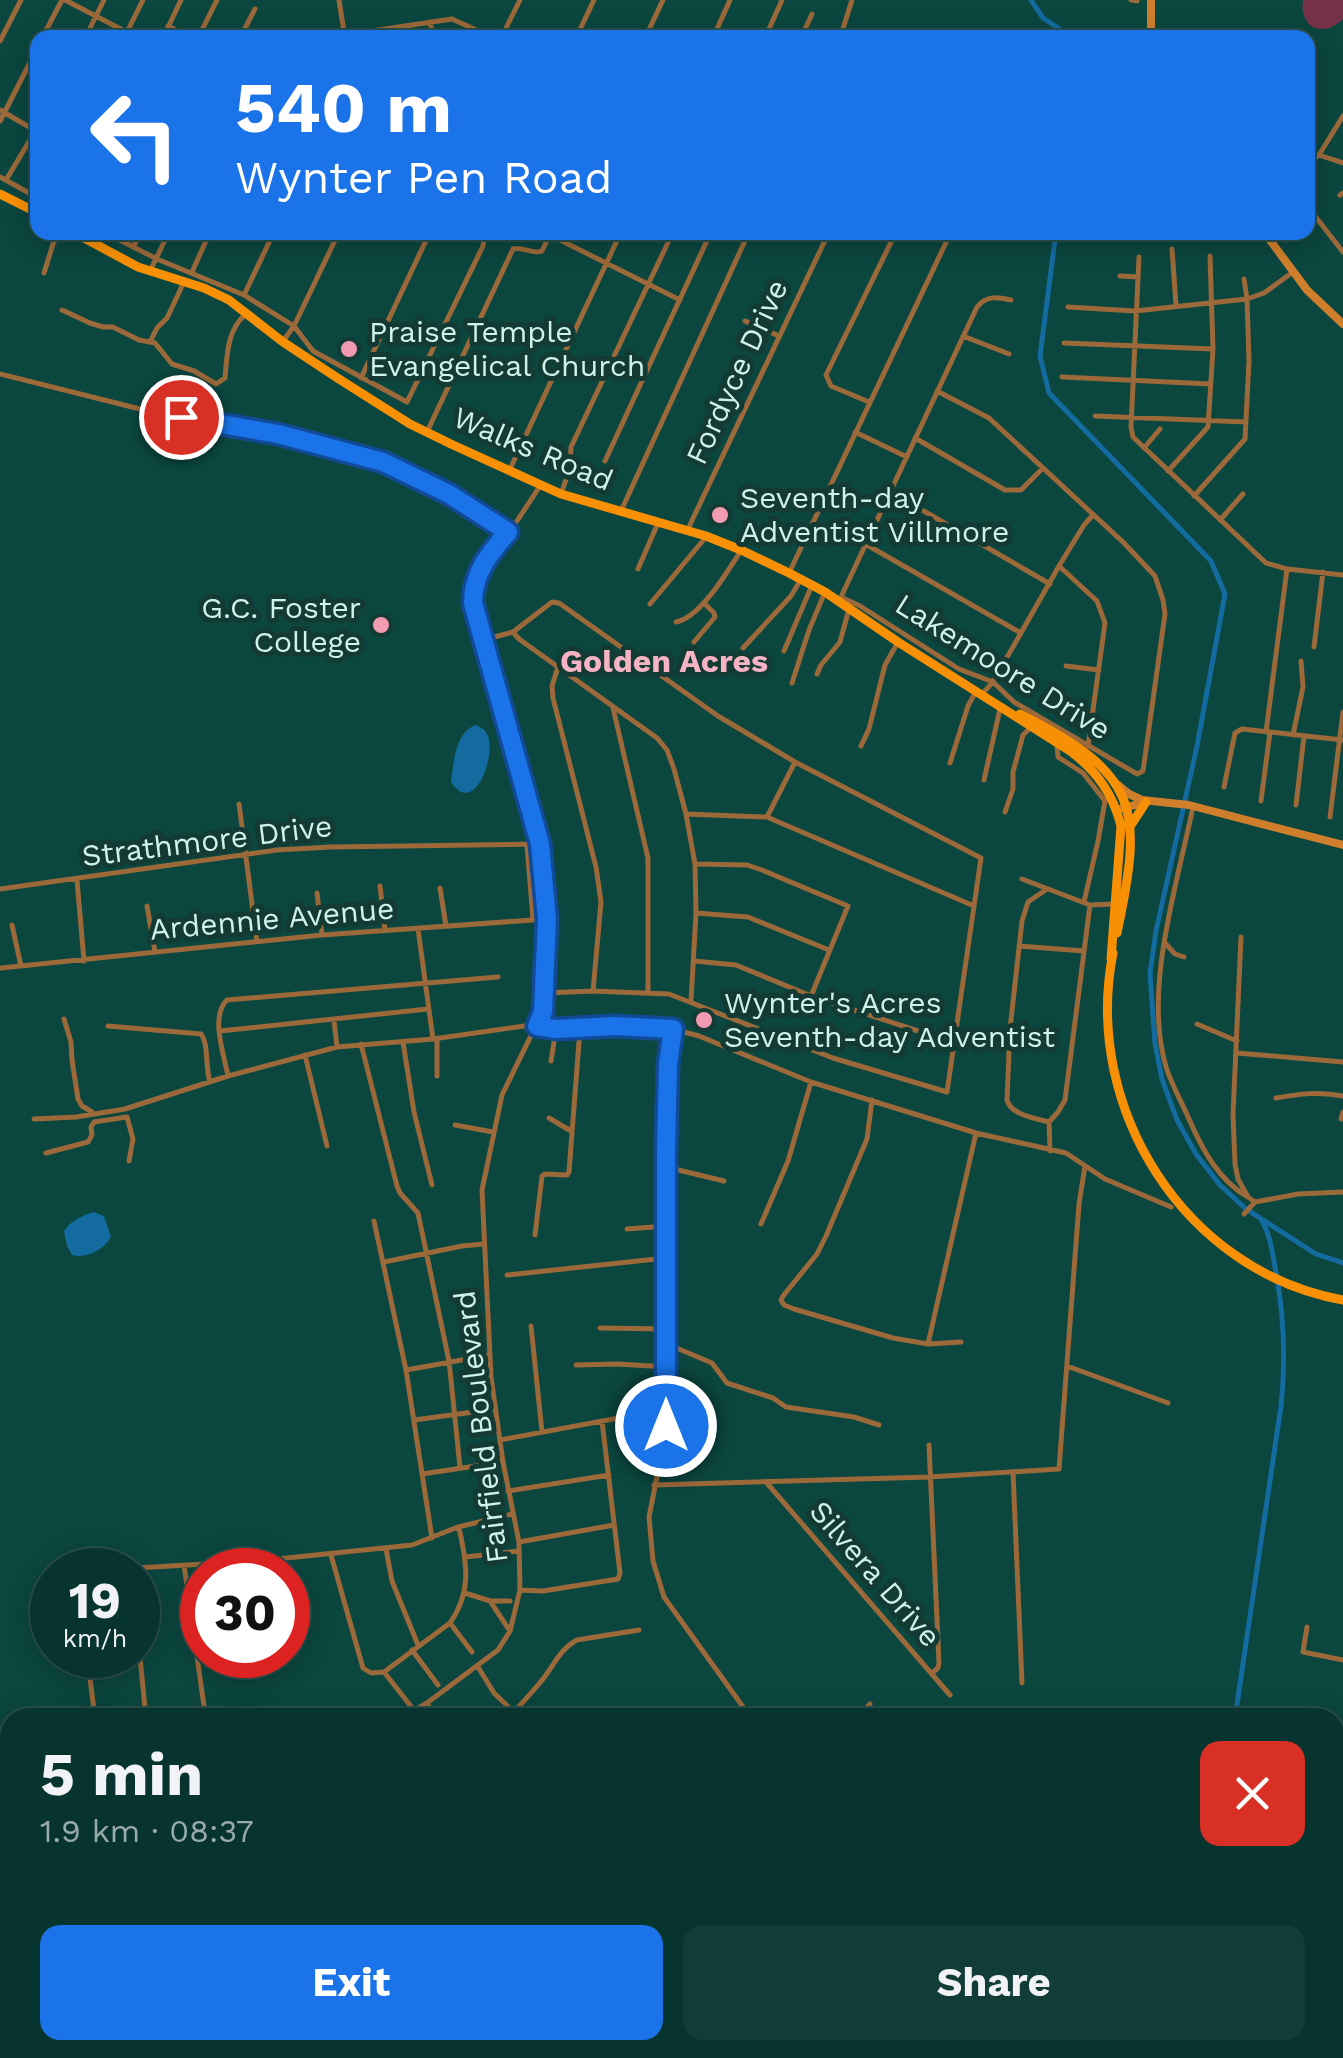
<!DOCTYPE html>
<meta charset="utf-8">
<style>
body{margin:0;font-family:"Work Sans",sans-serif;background:#113c37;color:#f1f3f6;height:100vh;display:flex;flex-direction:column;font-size:38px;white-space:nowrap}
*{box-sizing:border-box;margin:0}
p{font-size:32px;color:#98aaaa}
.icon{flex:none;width:55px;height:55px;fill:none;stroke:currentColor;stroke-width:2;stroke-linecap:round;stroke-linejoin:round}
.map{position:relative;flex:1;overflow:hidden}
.side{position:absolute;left:0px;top:1708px;width:1345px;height:352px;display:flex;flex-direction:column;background:#08342f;border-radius:30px 30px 0 0;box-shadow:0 5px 25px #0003,0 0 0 2px #294f4b}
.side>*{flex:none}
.guide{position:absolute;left:30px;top:30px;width:1285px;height:210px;border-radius:20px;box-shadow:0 5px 25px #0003,0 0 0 2px #294f4b;background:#1a73e8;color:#fff;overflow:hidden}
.speed{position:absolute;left:30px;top:1548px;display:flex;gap:20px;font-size:50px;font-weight:700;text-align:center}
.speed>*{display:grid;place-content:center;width:130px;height:130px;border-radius:50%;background:#08342f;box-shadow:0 5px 25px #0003,0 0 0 2px #294f4b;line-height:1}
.speed small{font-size:25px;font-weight:400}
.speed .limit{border:15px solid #d22;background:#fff;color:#111}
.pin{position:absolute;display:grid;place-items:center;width:85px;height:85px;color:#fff;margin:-42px;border:5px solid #fff;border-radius:50%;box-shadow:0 2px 10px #0007}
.me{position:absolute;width:110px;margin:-55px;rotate:0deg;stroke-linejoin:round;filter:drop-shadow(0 0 8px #0008)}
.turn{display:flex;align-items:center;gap:35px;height:210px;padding:0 40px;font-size:45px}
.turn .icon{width:130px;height:130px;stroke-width:2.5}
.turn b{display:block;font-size:70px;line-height:85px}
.round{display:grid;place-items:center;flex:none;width:105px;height:105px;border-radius:20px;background:#113c37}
.summary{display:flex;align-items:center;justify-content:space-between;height:170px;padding:0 40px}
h1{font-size:60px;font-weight:700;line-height:75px}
.cta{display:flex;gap:20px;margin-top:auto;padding:20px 40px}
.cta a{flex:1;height:115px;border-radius:20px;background:#1a73e8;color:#fff;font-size:40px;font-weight:700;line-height:115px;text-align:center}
.cta a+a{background:#113c37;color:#f1f3f6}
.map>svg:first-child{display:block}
.green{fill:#763248}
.water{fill:#146b9f}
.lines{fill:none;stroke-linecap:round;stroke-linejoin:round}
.canal{stroke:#146b9f;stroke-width:5}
.street{stroke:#9b693a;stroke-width:5}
.secondary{stroke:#cf7f2b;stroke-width:8}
.primary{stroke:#f79005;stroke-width:9}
.route-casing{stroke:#114b97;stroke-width:25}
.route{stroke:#1a73e8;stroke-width:18}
.poi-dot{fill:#f19ab2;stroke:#143a34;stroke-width:4}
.labels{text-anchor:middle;stroke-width:10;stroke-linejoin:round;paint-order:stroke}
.poi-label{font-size:30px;fill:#d0f2ec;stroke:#143a34;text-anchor:start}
.street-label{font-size:30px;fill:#d0f2ec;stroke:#143a34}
.neighbourhood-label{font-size:32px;font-weight:bold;fill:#f5b3c4;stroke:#143a34}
</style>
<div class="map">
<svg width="1343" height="2058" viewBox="0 0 1343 2058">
<rect width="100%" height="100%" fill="#0b463f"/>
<path class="green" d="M1303,0h40v19c-20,20 -44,9 -40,-19z"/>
<path class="water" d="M476,725c7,4 9,4 12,11 8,18 -13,82 -37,46 3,-20 4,-50 25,-57z
M94,1212l10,4 7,21c-7,13 -25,22 -39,18l-5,-9 -3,-15c6,-10 19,-16 30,-19z"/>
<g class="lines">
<path class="canal" d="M1031,0l12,18 30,20
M1056,232l-16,124 9,37 162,168 14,33 -28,152 -41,185 -6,42 5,71 7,35 15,41 19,34 24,31 26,24 70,45 27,9
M1235,1718l46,-312c5,-46 3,-89 -5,-134 -4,-20 -5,-36 -15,-53
M1186,2058l1,-8"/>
<path class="street" d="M65,0l73,38
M339,0l5,32
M1131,0l6,1
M168,26l23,12
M971,33l1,5
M42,38l20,-38
M85,38l19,-38
M124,38l19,-38
M163,38l18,-38
M198,38l19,-38
M240,38l15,-29
M307,38l37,-6h21l87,-13 42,19
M431,38v-16
M501,38l19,-38
M576,38l18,-38
M645,38l18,-38
M713,38l17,-38
M765,38l17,-38
M801,38l11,-24
M840,38l12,-38
M0,41l21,-41
M0,110l36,21
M0,121l38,-74
M1319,155l24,8
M1308,163l11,-8 24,-39
M0,177l38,21
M6,180l30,-50
M1340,195l3,-2
M1308,207l35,45
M104,232l53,27 87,36 50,31 19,25 94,51 76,-156 2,-14
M550,235l130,65
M133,247l8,-15
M1172,249l4,56
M1139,257l-8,170 2,10 133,126 21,6 56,6
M151,269l18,-37
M192,272l18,-40
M44,273l10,-32 5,-2 3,-7
M1120,276l18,1
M244,295l30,-63
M1068,307l67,4 112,-12 17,-6 29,-21
M62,310l28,13 13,4h10l26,13 11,2 7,-14 10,-10 17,-36
M745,321l34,15
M963,336l46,18
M283,341l11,-15 45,-94
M150,342l5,1 17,21 22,7 22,13 9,-6c2,-22 2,-48 20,-63
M1064,343l149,6
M0,374l148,37 130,24 105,28 66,31 59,38
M1062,377l149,7
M361,378l69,-146
M869,402l-38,-16 -5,-11 70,-143
M1095,416l151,6
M427,432l86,-183c10,-3 19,6 29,2l9,-19
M855,432l52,25
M915,438l90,52h16l22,-22
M1144,448l16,-19
M605,461l106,-229
M510,469l111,-237
M1168,471l40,-44 5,-78 -3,-93
M891,492l159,92
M561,494l9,-26 1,-21 102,-215
M1194,496l51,-57 4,-78 -2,-62 -3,-20
M621,511l128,-279
M1220,520l23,-26
M687,531l142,-299
M867,545l154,88
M1059,566l38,35 8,22 -17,123
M638,569l20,-46
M789,573l162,-341
M841,597l19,9 99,63 34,13 21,20 123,72 6,-3 22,-157 -2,-14 -8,-24 -31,-33 -135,-125 -52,-27
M840,599l137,-292c10,-12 20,-10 34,-7
M650,604l56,-67
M676,622c24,-4 51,-50 64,-70
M513,632l6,7 138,99 10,12 7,19 12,45 9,50 1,49 -5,88
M483,640l30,-8 39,-30 7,1 159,113 77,46 186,96 -34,234 -114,-34 -164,-64 -76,-3 -48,2
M694,642l21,-25 -1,-4 -10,-10
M1314,647l9,-75
M743,648l48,-52 10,-17
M784,651l28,-66
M1066,666l33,4
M558,667l-6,19 1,12 43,169 5,35 -8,89
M817,674l4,-9 19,-23 9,-33
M792,683l17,-53 16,-38
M982,694l11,-12 66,-116 25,-41 9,-10
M613,708l35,150v135
M1266,732l21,-163
M1293,735l10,-48 -2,-26
M861,746l8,-17 16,-64 13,-23
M1057,746l1,11 25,16 22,28
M950,763l18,-57 8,-15
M984,780l16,-71
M1224,787l11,-54 7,-4 101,11
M1261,801l9,-69
M239,804l18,138
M1296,805l8,-69
M1193,807c-16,78 -51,185 -26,263 6,17 15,33 22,49 13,30 30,62 59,78
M1005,812l8,-23v-17l10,-37 8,-8
M686,814l81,3 207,89
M767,817l28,-55
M1330,817l13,-105
M527,845l6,74
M696,864l51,1 15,5 86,36 -37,90
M1022,879l68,26 24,-1
M77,880l7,81
M380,886l5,44
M440,888l6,38
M0,889l277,-39 54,-3 208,-3
M1047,889l-19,13 -6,19 -12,108 -3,71c4,15 28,18 42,22l1,29
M317,893l5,42
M1084,902l14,-61 7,-40 5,-7
M147,906l8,46
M696,913l52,4 81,33
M12,925l9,41
M418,929l15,110
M1241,937l-8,177 2,50 3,15 10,18 7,5
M1165,943l10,11 9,3
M1019,946l65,5
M694,961l42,4 75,31 141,46
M1,968l321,-33 225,-16
M64,1019l7,23 1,18 6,39 4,7 10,6
M334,1020l3,27
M1197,1024l40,17
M108,1026l93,8c8,11 4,33 9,48
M673,1029l-5,35 -2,86 1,276 -18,91 4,44 11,36 87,121
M220,1031l208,-22
M403,1042l11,70 18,73
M361,1044l36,142 3,7 18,20 31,148 11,106
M1237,1053l106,9
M305,1055l22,91
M551,1061l5,-32
M228,1076c-4,-21 -18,-60 -1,-76l271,-23
M437,1076v-37
M1276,1098c23,-4 44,-7 67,-2
M872,1100l-5,39 -41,97 -9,18 -34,42 -2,4 3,5 10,4 99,29 35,6 48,-211
M127,1117l6,22 -4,22
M549,1118l22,13
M34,1119l42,-2 49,-8 103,-33 109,-29 96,-8 91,-13 32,3 58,-3 59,3 26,7 112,46 165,51 90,20 39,26 66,28
M1341,1119l2,-7
M1049,1122l9,-10 7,-12 25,-195
M455,1125l38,7
M46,1153l42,-11 4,-7 -1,-8 3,-5 33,-5
M666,1167l58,14
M1244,1214l11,-12 43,-8 45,-2
M374,1221l32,149 26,168
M761,1224l27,-63 23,-79
M627,1229l39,-3
M535,1235l7,-59 3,-2 22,1 2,-3 11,-143
M384,1262l78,-16 22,-2
M507,1275l159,-17
M531,1326l11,106
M600,1328l66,1
M667,1344l45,19 15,20 46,15 13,9 68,10 25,8
M928,1344l33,-2
M576,1365l42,-1 49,3
M1067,1366l101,37
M406,1370l84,-15
M414,1420l82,-11
M500,1440l135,-25
M929,1445l10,218 -1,5 -6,5
M1013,1472l9,211
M422,1474l81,-12
M766,1482l184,213
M654,1485l275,-8 130,-8 20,-265 6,-38
M508,1491l101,-16
M519,1542l95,-17
M386,1549l6,32 26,64
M331,1555l32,113 8,5 13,-1
M465,1557l54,-6
M184,1565l20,141 -3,9 -5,3
M102,1570l156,-9 154,-16 46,-18 54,-13
M520,1590l23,1 75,-12 2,-6 -18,-152
M465,1593l25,8h20
M490,1601l20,30
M450,1623l22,29
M1307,1627l-4,25 40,8
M138,1637l8,81
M412,1650l26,35
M87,1655l8,63
M478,1667l16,26 26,25
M384,1672l66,-49c22,-31 17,-60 9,-95
M384,1672l29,37
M427,1704l11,14
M514,1712c10,-11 20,-22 29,-33 11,-14 17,-30 34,-39l62,-10
M401,1718l26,-15 71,-53 12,-19 10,-41 -1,-48 -16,-80 -12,-85 -9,-187 20,-95 41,-84 4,-92 -7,-75 -64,-224 -3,-33 4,-12 15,-25 23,-26 25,-38
M858,1718l12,-14
M0,1789l10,-1
M1335,1829l8,13
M0,1942l10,2
M0,1976l6,1 4,-21
M0,1999l4,-4 2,-18 4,1
M0,2013l10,1
M0,2039l10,-6
M69,2050l3,8
M180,2050l2,8
M284,2050l25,8
M359,2050l10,8
M463,2050l9,8
M764,2050l10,8
M1132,2050l13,8
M1322,2050l3,8
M41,2058l22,-8
M145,2058l25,-8
M237,2058l1,-8
M382,2058l7,-8
M436,2058l7,-8
M608,2058l6,-8
M661,2058l7,-8
M718,2058l7,-8"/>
<path class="secondary" d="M1151,38v-38
M1264,232l43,58 36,34
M1117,784l12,10 13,6 47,5 154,40
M1117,810l28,-8
M1335,1784l8,-11
M1244,2058l1,-8"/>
<path class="primary" d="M0,194l38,19
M73,232l65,35 66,21 25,12 54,42 56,37 71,45 43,21 108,49 145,42 35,14 48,23 36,19 73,50 172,109c27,20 43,43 51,75l-10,133
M1020,714c119,60 124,93 97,219
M1131,825l15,-23
M1113,953c-31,155 72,319 230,347"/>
</g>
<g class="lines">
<g class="route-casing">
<path id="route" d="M181,417l97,17 105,28 66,32 59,38c-19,22 -35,41 -35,71l67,241 7,75 -4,93 -6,14 19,3 58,-3 59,3 -5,35 -2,86v276"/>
</g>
<use href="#route" class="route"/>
</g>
<g class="poi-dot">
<circle cx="349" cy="349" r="10"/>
<circle cx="720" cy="515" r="10"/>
<circle cx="381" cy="625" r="10"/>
<circle cx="704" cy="1020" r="10"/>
</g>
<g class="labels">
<g class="poi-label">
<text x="369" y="342">Praise Temple<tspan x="369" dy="34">Evangelical Church</tspan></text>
<text x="740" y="508">Seventh-day<tspan x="740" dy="34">Adventist Villmore</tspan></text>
<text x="361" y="618" text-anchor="end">G.C. Foster<tspan x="361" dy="34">College</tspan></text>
<text x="724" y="1013">Wynter's Acres<tspan x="724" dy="34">Seventh-day Adventist</tspan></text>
</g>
<g class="street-label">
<text transform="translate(737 372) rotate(-65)" y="10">Fordyce Drive</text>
<text transform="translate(533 449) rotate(23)" y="10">Walks Road</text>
<text transform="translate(1003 667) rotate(32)" y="10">Lakemoore Drive</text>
<text transform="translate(207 841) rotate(-7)" y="10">Strathmore Drive</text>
<text transform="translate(272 919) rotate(-5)" y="10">Ardennie Avenue</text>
<text transform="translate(481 1427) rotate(-97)" y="10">Fairfield Boulevard</text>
<text transform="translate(875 1574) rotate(49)" y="10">Silvera Drive</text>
</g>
<g class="neighbourhood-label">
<text x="664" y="672">Golden Acres</text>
</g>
</g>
</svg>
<div class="speed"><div>19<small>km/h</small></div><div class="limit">30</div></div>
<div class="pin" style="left:181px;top:417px;background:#d93025"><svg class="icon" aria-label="arrive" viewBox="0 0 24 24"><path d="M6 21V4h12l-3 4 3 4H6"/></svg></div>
<svg class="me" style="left:666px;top:1426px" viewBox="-20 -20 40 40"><circle r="17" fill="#1a73e8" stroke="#fff" stroke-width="3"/><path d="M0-11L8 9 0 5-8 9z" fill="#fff"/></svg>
<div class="guide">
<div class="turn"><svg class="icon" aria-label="left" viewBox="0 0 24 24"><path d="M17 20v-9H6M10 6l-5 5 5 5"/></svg><div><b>540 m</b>Wynter Pen Road</div></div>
</div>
<section class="side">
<div class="summary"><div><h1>5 min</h1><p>1.9 km · 08:37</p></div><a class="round" style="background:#d93025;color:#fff"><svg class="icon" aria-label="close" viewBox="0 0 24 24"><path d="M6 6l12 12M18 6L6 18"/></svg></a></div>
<div class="cta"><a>Exit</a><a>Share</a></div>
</section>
</div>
